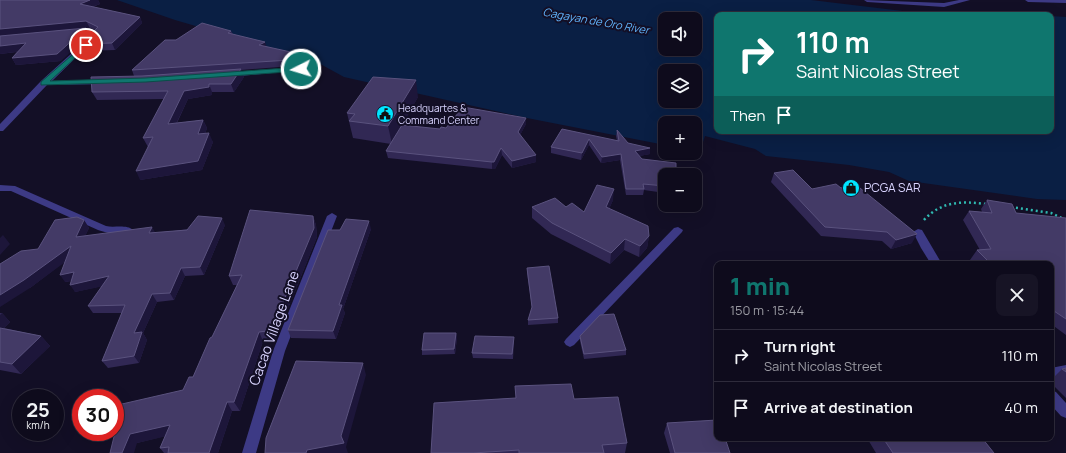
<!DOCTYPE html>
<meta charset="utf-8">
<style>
body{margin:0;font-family:Manrope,sans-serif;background:#171425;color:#f1f3f6;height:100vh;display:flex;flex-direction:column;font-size:15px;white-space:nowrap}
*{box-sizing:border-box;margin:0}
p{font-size:13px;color:#9b9ba3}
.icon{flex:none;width:22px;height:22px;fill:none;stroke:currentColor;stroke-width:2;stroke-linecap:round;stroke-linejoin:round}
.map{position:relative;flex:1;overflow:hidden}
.details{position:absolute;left:714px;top:261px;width:340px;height:180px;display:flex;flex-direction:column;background:#0e0b1c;border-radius:8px;box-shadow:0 4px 16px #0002,0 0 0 1px #2e2b3b}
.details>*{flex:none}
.hud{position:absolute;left:714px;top:12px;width:340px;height:122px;border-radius:8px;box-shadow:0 4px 16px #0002,0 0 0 1px #2e2b3b;background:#0f766e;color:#fff;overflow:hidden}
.fabs{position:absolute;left:658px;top:12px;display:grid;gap:8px}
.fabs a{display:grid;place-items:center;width:44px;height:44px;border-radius:8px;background:#0e0b1c;box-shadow:0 4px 16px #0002,0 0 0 1px #2e2b3b;font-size:20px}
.speed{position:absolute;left:12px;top:389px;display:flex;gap:8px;font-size:20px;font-weight:700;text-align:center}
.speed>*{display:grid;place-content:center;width:52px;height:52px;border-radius:50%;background:#0e0b1c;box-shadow:0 4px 16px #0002,0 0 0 1px #2e2b3b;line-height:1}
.speed small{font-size:10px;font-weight:400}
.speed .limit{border:6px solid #d22;background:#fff;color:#111}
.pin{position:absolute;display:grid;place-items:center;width:34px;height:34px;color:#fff;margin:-17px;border:2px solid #fff;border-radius:50%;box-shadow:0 1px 4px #0007}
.me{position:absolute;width:44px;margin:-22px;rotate:265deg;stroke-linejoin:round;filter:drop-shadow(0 0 3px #0008)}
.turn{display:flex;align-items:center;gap:14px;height:84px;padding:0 16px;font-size:18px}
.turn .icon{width:52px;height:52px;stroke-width:2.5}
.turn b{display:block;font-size:28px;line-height:34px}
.then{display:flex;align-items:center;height:38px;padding:0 16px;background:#0003;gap:8px;font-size:15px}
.round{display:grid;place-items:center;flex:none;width:42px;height:42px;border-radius:8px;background:#171425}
.overview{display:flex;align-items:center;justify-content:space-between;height:68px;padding:0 16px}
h1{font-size:24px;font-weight:800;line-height:30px;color:#0f766e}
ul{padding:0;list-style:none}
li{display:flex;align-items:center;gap:12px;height:52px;padding:0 16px;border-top:1px solid #2e2b3b}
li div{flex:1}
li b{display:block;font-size:15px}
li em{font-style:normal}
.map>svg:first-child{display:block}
.water{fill:#0a1f44;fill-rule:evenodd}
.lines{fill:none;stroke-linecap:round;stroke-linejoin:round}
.path{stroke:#2fb8b0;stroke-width:2.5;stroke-dasharray:2 3;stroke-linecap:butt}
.lane{fill:#3d3a85;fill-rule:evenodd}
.street{fill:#3d3a85;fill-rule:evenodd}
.wall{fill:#312854}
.shaded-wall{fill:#1d163a}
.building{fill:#433a66;stroke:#5a527e}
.route{fill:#0f766e;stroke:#0a4d48}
.labels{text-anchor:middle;stroke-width:4;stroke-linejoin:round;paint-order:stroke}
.far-poi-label{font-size:10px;fill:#d9d4ff;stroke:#130f26;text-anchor:start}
.far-water-label{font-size:11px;font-style:italic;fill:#62b6ff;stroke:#130f26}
.poi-label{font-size:12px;fill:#d9d4ff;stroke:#130f26;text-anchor:start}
.near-street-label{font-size:14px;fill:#d9d4ff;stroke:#130f26}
</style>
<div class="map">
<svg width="1066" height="453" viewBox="0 0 1066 453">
<rect width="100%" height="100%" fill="#130f26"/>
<path class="water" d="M117,0h694l100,12h57l58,3h-309v116h334v-115l15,1v183l-29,-1 -128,-18 -20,-9 -40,-7 -83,-9 -11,-7 -50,-13 -5,15 -5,-1v-27h-30v22l-138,-27 -183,-41 -31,-17 -138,-40zM665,19h30v30h-30zM665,71h30v30h-30z"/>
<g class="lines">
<path class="path" d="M1011,207l40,6 15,7
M924,220c17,-19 38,-19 62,-16"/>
<path class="lane" d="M864,0l80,3 15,-3h11l-26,7 -77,-5z
M1025,0h41v3l-38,-1z
M0,185l15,1 91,40c8,2 21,-2 27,4 -7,9 -25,3 -35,0l-87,-39h-11z
M678,227l5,3 -1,2 -108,113 -4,2 -4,-2 -2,-3 2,-3 108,-111z
M1066,365v10l-15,3v-10z"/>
<path class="street" d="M90,29l10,5 -48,47 54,-1h3v4l-62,1 -44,46h-3v-7l41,-43 52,-47c-7,-2 -15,3 -21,-1l1,-1z
M301,67l2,1v2l-74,7 -4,-2 4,-2z
M332,213l5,3 -52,135 -29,102h-14l31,-102 54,-135z
M918,229l4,1 20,34h-11l-10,-16 -8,-16z
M1051,390l5,2 10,11v15l-5,-2 -10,-11z"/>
</g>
<path class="wall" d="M0,0h98l2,4 -7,3 47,10 2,6 -27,27 -30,1 -4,-7 14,-14 -5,-2 -23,2 -6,31 -45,4 -4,-7 5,-6 -17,2z
M231,31l2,3 34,13 33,7 2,6 -10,6 -51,4 3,7 -10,15h-22v3l-24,4 -11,24 26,-3 4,8 -2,6 8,8 -11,28 -62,10 8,-33 -5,-9 21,-39 -67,1 -5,-8 42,-16 -2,-6 44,-30z
M418,97l-19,33 41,-1 6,-1 80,-4 -6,11 16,27 -24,6 -10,-13 -7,14h-3l-104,-11 -2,-7 5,-7 -38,-6 -6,-25z
M562,129l55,12 -1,-5 1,-6 11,13 22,11 -11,2 3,3 23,16v18l-21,-3 -1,5h-17l-6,-35 -19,3 -12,-18 -8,15 -30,-7v-6z
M774,173l38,16 29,-1 71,55 -21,6 -9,-8 -61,-5 -50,-54z
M613,200l-4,9 40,27 -2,12 -8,9 -15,-7 -14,14 -59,-30 -19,-16v-11h34l18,5z
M987,200l29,13 50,5v117l-15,-11v-60h-77l-4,-4 7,-10h3l-17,-30 6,-9 13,1 -1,-3z
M313,216l3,9 1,12 -41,101h-3l-1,3h-9l-23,70h-8l-14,42h6h-60l-4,-5 5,-12 -28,7 -27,10 73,-63 10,-13 44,-92h-4l-4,-9z
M84,220l5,8 -4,8 70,-3 70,-8 -21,50 -19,1 -11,24 -17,2 -14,31 4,7 -8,23 -31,5 -6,-7 20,-48h-29l-5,-7 14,-20 -27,6 -4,-11 -6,1 -1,-20 -34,26 8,-39z
M371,229l-28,80 2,4 -9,26 -45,-1 -3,-8 52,-100z
M527,268l31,50v5l-30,2v-5l4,-12 -5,-35z
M0,313h2l8,9 -6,6 37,8 9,10 -29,28 -21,-4z
M456,333l1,5 -2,16 -33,1v-5z
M580,336l46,14v5l-42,4 -4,-18z
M514,341l-1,18 -40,-1 -1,-5z
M1066,368v30l-15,-15v-3l11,-11z
M574,399l53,44 -2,10h-194z
M667,423l63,30h-60l-6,-20z
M867,438h115l12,15h-118z"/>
<path class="shaded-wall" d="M90,0h8l2,4 -17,6 -3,-6z
M140,17l2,6 -27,27 -3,-7z
M86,21l4,7 -90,8v-7z
M86,28l4,7 -29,26 -45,4 -4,-7z
M265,42l2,6 -8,-3z
M26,43l4,7 -30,4v-8z
M300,54l2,6 -10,6 -2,-6z
M241,69l3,8 -10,15 -3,-8z
M416,80l2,17 -26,47 -4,-18z
M209,84l3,8v3l-24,4 -16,33 -4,-8 16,-33z
M526,118v6l-8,15v-7z
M203,120l4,8 -5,15 -4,-9z
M209,133l4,9 -11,28 -62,10 -4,-9z
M589,139v6l-8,15 1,-7z
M501,148l1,7 -7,14h-3v-7z
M650,148v6l-16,3 1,-6z
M621,154l-1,6 -19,3 1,-6z
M536,155v7l-24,6v-7z
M614,189l-1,11 -8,18 1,-11z
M313,216l3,9 1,12 -41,101 -4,-9z
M222,218l3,7 -21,50 -4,-8z
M84,220l5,8 -8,17 -5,-8z
M369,221l2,8 -28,80 2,4 -9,26 -3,-8 6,-26z
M152,227l4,7 -7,-1z
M917,234l-5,9 -21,6 5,-9z
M3,235l7,9 -10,11v-17z
M649,236l-2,12 -8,9 1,-11z
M625,239l-1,11 -14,14 1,-11z
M71,246l5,8 -46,34 -30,19v-12z
M181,268l4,8 -11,24 -4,-7z
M74,272l6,7 -15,3 -5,-7z
M109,276l5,8 -39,8 -5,-7z
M152,294l5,8 -14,31 4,7 -8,23 -5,-7v-23z
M2,313l8,9 -10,10v-17z
M268,329l5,9 -1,3 -5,-10z
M259,332l4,9 -23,70 -6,-9z
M456,333l1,5 -2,16 -1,-5z
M41,336l9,10 -29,28 -9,-10z
M363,363l3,12 -20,72 2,6h-42l1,-3 34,-14z
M227,402l5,9 -14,42h-9z
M170,425l6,9 -39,9 -3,10h-12l8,-19z"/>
<path class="building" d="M0,0h90l-10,4 60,13 -28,26 -31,1 17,-17 -12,-6 -86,8z
M202,23l29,8 -3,2 37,9 -6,3 41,9 -10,6 -158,10 33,-30h11z
M86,28l-29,26 -45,4 14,-15 -26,3v-10z
M241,69l-10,15h-22v3l-25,4 -16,33 35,-4 -5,14 11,-1 -11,28 -62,10 17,-34 -10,1 25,-47 -76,1 -1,-15 51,-1z
M373,77l43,3 -28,46 -39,-5 6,-7 -8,-1z
M463,107l63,11 -8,14 18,23 -24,6 -11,-13 -7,14h-2l-106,-11 16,-26 38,4 1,-2 5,1z
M562,129l57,12 -2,-11 11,13 22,5 -15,3 7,8 34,4v12h-11v11l-22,-2 1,5h-18l-5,-35 -19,3 -13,-18 -7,14 -31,-6z
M793,170l19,19 24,-5 5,4 14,-4 62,50 -21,6 -9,-8 -62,-5 -51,-54z
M597,185l17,4 -8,18 42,19 1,10 -9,10 -15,-7 -14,14 -59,-30 -20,-16 23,-9 11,9 6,-4 12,9z
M987,200l25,4 4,9 50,5v101l-15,-10v-45h-60l-14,-14 14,-1 -22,-38 23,2z
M250,210l63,6 1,12 -42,101h-4l-1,2 -8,1 -25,70h-7l-18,51h-41l1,-6 -9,1 10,-23 -40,9 -8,19h-12l12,-49 61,-14 6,-13h4l17,-39 2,-1 30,-62 -13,1z
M198,216l24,2 -22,49 -19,1 -11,25 -18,1 -18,39 8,-1 -8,24 -32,5 23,-56 -37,1 21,-30 -39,9 4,-13 -14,3 11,-29 -47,34 -24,15v-31l21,-13 17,-2 17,-29 22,-3 7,3 -8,17 76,-10 -3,6 38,-3z
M346,219l23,2 -30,84h3l-9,26 -45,-1 40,-100h12z
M549,266l9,52 -30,2 4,-13 -5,-39z
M614,314l12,36 -42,4 -4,-18 20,-21z
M0,328l41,8 -29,28 -12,-2z
M424,333h32l-2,16 -32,1z
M475,336l39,1 -2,17 -40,-1z
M296,361l67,2 -22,73 3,7 -37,7 -1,3h-41l1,-15z
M1066,368v4l-4,-3z
M571,384l3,15 44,-2 9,46 -25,2 2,8h-85v-3l-46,3h-42l3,-50 82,-5 -1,-12z
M717,420v18h8l5,15h-55l-8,-30z
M883,438h99l12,15h-101z"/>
<path class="route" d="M86,43l3,2 -1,1 -38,35 96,-3 155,-11 4,2 -4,2 -155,11 -105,3v-3z"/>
<defs>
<g id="civic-disc" transform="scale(0.9)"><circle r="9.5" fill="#00e5ff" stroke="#130f26"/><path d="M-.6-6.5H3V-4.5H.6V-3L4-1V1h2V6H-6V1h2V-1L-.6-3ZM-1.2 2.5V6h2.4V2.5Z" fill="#111"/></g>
<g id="shop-disc" transform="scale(0.9)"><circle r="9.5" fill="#00e5ff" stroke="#130f26"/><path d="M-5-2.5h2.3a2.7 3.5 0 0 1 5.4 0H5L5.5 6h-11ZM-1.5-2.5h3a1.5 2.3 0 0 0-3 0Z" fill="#111"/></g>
</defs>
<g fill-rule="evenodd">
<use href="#civic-disc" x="385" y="114"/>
<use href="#shop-disc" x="851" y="188"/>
</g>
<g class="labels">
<g class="far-poi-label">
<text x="398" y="112">Headquartes &amp;<tspan x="398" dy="12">Command Center</tspan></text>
</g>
<g class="far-water-label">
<text transform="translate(596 21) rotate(10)" y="4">Cagayan de Oro River</text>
</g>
<g class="poi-label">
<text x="864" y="192">PCGA SAR</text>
</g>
<g class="near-street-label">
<text transform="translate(274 328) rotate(-70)" y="5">Cacao Village Lane</text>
</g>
</g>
</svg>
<div class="fabs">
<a><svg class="icon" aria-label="sound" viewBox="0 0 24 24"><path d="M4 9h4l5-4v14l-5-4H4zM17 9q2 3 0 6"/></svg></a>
<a><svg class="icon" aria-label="layers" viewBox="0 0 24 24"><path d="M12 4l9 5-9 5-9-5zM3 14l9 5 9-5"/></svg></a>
<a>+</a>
<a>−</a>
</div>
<div class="speed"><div>25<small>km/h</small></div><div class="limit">30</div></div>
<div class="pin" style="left:86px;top:45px;background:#d93025"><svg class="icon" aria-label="arrive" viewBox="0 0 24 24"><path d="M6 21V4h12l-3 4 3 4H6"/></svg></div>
<svg class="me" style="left:301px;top:69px" viewBox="-20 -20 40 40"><circle r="17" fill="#0f766e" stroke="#fff" stroke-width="3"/><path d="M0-11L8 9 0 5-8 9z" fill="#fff"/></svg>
<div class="hud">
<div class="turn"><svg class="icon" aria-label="right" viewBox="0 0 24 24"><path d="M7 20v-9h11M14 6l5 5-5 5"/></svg><div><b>110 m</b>Saint Nicolas Street</div></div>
<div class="then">Then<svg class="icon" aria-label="arrive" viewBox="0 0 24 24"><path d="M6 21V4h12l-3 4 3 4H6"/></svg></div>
</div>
<section class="details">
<div class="overview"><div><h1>1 min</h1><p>150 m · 15:44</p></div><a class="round"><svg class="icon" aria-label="close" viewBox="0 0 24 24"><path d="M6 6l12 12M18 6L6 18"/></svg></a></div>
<ul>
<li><svg class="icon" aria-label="right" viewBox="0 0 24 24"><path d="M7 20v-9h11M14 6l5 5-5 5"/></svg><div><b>Turn right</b><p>Saint Nicolas Street</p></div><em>110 m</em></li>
<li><svg class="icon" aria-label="arrive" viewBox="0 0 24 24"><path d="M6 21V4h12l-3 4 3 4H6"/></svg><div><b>Arrive at destination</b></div><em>40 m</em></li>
</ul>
</section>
</div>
